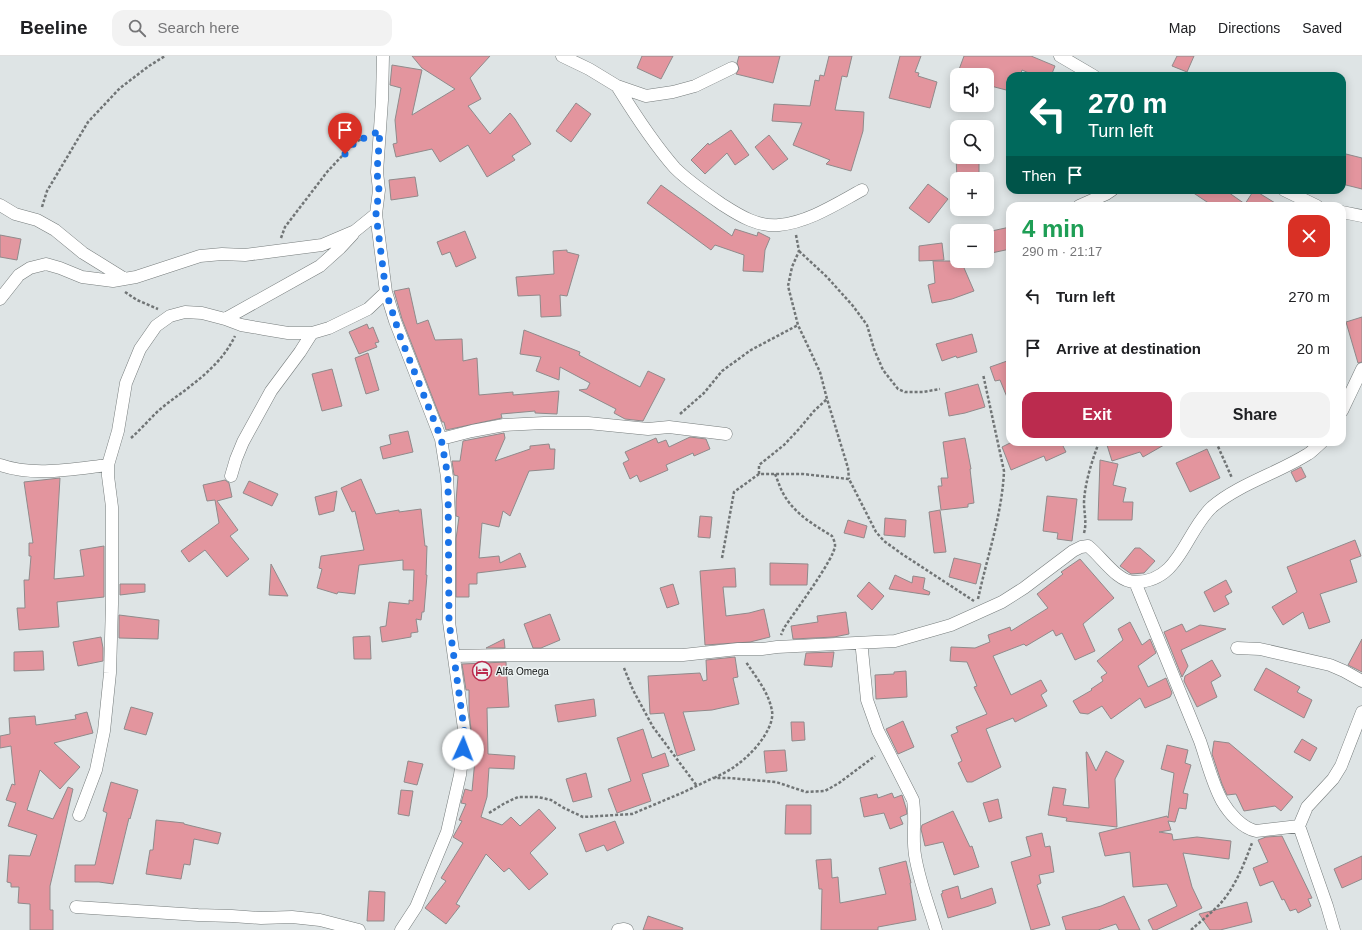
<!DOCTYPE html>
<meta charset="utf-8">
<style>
body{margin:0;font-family:Helvetica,sans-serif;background:#f2f2f2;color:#202124;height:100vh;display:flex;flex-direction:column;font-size:15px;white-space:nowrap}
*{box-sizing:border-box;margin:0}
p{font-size:13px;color:#757577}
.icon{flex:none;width:22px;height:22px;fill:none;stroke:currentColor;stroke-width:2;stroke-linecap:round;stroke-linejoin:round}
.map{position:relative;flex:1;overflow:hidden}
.details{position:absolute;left:1006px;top:146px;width:340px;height:244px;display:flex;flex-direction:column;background:#fff;border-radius:12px;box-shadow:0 2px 10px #0003}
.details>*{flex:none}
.hud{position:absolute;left:1006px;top:16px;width:340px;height:122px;border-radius:12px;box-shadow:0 2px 10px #0003;background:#00695c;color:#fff;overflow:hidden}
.buttons{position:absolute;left:950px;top:12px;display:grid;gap:8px}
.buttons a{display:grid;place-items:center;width:44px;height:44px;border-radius:8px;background:#fff;box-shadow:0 2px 10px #0003;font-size:20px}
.pin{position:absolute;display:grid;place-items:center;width:34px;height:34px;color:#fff;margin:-41px -17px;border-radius:50% 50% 50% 0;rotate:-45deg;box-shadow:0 0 4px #0007}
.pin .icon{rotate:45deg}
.me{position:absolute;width:44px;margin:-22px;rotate:2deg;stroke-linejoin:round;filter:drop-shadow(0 0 3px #0008)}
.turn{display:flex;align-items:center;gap:14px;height:84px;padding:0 16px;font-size:18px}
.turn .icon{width:52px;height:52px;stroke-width:2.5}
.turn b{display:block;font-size:28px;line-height:34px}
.then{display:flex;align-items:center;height:38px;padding:0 16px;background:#0003;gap:8px;font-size:15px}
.round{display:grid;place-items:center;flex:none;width:42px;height:42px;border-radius:12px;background:#f2f2f2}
.headline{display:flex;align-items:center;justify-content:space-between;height:68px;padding:0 16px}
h1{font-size:24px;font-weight:600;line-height:30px;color:#1e9e55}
.primary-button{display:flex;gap:8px;margin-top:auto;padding:8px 16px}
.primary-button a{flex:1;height:46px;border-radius:12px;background:#bb2b4e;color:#fff;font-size:16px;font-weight:600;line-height:46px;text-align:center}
.primary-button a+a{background:#f2f2f2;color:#202124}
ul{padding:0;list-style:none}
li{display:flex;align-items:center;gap:12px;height:52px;padding:0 16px}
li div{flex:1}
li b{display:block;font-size:15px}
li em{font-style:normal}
header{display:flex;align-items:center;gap:24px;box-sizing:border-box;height:56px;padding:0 20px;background:#fff;border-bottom:1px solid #e0e0e0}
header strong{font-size:19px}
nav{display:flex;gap:22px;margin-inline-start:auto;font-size:14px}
.search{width:280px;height:36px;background:#f2f2f2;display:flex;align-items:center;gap:10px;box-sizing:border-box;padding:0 14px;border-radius:12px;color:#757577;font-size:15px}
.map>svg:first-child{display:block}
.building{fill:#e3959e;stroke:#908a8b}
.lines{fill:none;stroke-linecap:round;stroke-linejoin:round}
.street-casing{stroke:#767c7c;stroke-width:13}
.path{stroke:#717576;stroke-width:2.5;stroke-dasharray:3 2;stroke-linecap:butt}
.street{stroke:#fff;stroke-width:12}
.route{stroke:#1a73e8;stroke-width:7;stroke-dasharray:0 12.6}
.labels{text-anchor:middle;stroke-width:3;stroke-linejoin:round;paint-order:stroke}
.poi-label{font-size:10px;fill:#111313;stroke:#ecf2f2;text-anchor:start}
</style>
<header>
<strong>Beeline</strong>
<div class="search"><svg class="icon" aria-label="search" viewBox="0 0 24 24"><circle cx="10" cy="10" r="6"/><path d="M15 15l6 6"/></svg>Search here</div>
<nav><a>Map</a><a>Directions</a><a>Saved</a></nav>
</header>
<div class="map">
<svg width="1362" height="874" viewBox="0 0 1362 874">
<rect width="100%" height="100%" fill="#dee4e5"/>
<path class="building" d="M412,0h78l-20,22 11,21 -13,7 22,28 20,-21 5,6 16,25 -19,12 3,4 -28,17 -19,-32 -28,17 -8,-13 -36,8 -3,-13 4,-1 -2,-23 6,-32 -11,-3 2,-20 30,5 -10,45 43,-26 -33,-21z
M642,0h31l-12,23 -24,-11z
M739,0h41l-7,27 -37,-9 3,-5 -2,-6z
M829,0h23l-5,21 -5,-1 -7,34 29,2 -1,19 -12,40 -25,-7 4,-4 -37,-15 9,-22 -30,-2 2,-17 36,2 5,-26 4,1 1,-6 4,1z
M900,0h21l-6,16 4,1 -1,3 19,6 -7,26 -41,-10z
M964,0h67l24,10 -4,10h-15l-14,-6 -2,6h-10v15l-23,-6v-10h-30z
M1177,0h17l-7,16 -15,-6z
M576,47l15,11 -20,28 -15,-11z
M731,74l18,25 -14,10 -8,-12 -22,21 -14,-14 17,-17 1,2z
M769,79l19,24 -15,11 -18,-23z
M1342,97l20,5v31l-20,-5z
M956,101h23v22h-22z
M415,121l3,19 -27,4 -2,-20z
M928,128l20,15 -19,24 -20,-15z
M661,129l71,51 3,-7 22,7 1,-4 12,6 -5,12 -2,22 -20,-1 1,-16 -29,-10 -4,5 -64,-47z
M1189,134h36l20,14 9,-14 26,16h-67z
M1010,171v22l-23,5v-22z
M465,175l11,27 -20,9 -6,-15 -8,3 -5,-13z
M0,179l21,4 -4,21 -17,-3z
M942,187l2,17 -25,1v-15z
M567,194v2l12,3 -12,41 -7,-1 1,21 -20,1 -1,-22 -22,1 -2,-19 38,-3 -1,-23z
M933,205h28l13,30 -22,8 -20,4 -4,-18 7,-2z
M409,232l8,36 11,-4 7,20 27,-1 1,22 14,-3 2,37 34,-3v3l46,-4 -2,23 -22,-1v-2l-34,3 1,4 -56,12 -2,-8h-2l-40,-103 -8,-28z
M1362,261v45l-4,1 -12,-41z
M367,268l2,5 4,-2 6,15 -4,1 2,4 -18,7 -10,-22z
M524,274l56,22 -1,3 61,32 8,-16 17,8 -22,42 -18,-2 -11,-6 2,-4 -37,-19 8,-1 3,-6 -30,-16 -1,13 -23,-9 5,-14 -21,-3z
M972,278l5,18 -20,6 -1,-2 -14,5 -6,-17z
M368,297l11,37 -13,4 -11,-36z
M1010,304v42h-1l-9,-22 -5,1 -5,-14z
M332,313l10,37 -20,5 -10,-37z
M978,328l7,23 -20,6 -16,3 -4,-23z
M408,375l5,21 -30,7 -3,-12 11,-3 -2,-9z
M504,377l1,5 -10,23 35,-12v-3l19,-2 1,5h5l-1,20 -25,2 -19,45 -7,-5 -4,16 -17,-4 -3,35 20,-2 1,7 20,-10 6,14 -49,6v11h-8v13h-13v-58l3,-22 -3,-1v-14l2,-26 -4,-1 -2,-14h8l3,-20z
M690,381l16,2 4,10 -16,7 -1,-3 -27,12 2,5 -28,12 -3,-7 -7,4 -7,-16 6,-3 -4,-8 31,-14 2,5 8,-3 3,7z
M965,382l6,31h-1l4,34 -6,1v3l-27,3 -3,-24h4l-1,-8h7l-5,-36z
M1012,386h49l5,10 -20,9 -2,-5 -33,14 -9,-23z
M1106,386h61l-3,3 -21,12 -3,-5 -28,9z
M1207,393l13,29 -30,14 -14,-29z
M1100,404l18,4 -5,21 13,3 -3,14h10l-1,18h-34z
M1301,411l5,10 -10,5 -5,-10z
M60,422l-6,101 30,-3 -4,-26 24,-4v51l-47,5 2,25 -40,3 -2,-22h8l-1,-28h5l2,-24h-2v-13h4l-9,-61z
M361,423l15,35 23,-4v2l22,-3 4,37h2l-1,29h1l-3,37h-2l-1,8 -5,-1 2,13 -7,1v4l-29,5 -2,-15 6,-1 3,-24 20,2v-4l4,1 1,-31h-11v-10l-44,5 -4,29 -17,-2 -1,2 -20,-6 5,-19 -3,-1 2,-12 43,-6 -9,-39 -3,1 -11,-24z
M225,424l4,3 3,14 -15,4 21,29 -8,6 19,23 -22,18 -22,-27 -16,12 -8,-11 38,-28 -4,-23 -8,1 -4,-16z
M249,425l29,13 -6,12 -29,-13z
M337,435l-3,20 -15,4 -4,-18z
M1047,440l30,3 -5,42 -15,-2 1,-6 -15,-2z
M940,454l6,42 -12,1 -5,-41z
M700,460l12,1 -2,21 -12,-1z
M885,462l21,2 -1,17 -21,-2z
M848,464l19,6 -3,12 -20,-5z
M1355,484l6,16 -11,4 7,22 -37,12 10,28 -21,7 -6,-17 -20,13 -11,-18 25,-15 -10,-25z
M1135,492h5l15,13 -11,12 -13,1 -11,-8z
M954,502l27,6 -5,20 -27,-7z
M1080,503l34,39 -31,26 12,27 -20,9 -13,-27 -6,3 -3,-6 -27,16 -2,-2 -31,12 18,39 30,-15 6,11 -6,4 6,11 -32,16 -2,-4 -27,11 15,38 -29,15h-5l-9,-19 4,-2 -11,-26 7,-3 -2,-5 31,-13 -13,-27 3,-1 -10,-24 -17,-1 1,-14 24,1 15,-6 -2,-7 22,-8 1,4 37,-23 -11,-14 26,-20 -2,-2z
M770,507l38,1 -1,21h-37z
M271,508l17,32 -19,-1z
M735,512l1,19h-13l3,29 23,-3 15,-4 6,28 -20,5 -45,3 -5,-74z
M895,519l17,8 1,-7 12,2 -2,11 7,3 -1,3 -40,-6z
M1226,524l6,12 -7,4 4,8 -15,8 -10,-20z
M869,526l15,14 -12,14 -15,-14z
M120,528h25v8l-25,3z
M673,528l6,20 -12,4 -7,-20z
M846,556l3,22 -15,3 -41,2 -2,-13 27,-4 -1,-6z
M550,558l10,26 -19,8h-8l-9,-24z
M119,559l40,5 -1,19 -39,-1z
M1130,566l12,23 8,-6 6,14 -18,13 10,21 18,-9 6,15 -2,4 -25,11 -5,-10 -29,21 -9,-13 -14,8 -8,-1 -7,-12 19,-11 -1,-1 12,-8 -2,-4 6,-4 -10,-12 26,-21 -5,-11z
M1182,568l4,8 14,-7 26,4 -45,21 7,16 -6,11 -18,-45z
M370,580l1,23h-17l-1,-22z
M101,581l2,11v13l-25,5 -5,-24z
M504,583l1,9h-19z
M1362,583v33l-14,-7z
M43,595l1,19 -30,1v-19z
M834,596l-2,15 -28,-2 2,-12z
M735,601l3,20 -5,1 6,26 -27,6 -29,2 12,38 -18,6 -13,-43 -14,1 -2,-38 52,-3 3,8 4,-1 -1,-20z
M1212,604l9,16 -10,6 6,15 -20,10 -13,-26 1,-5z
M506,606l3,45 -22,1 1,46 27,2 -1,13 -25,-1 -2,29 -6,20 21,8 9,-8 9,9 19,-17 17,19 -26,25 18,21 -19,16 -20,-22 -5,4 -18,-18 -30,50 4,2 -14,18 -21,-16 21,-27 -5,-3 22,-35 -10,-6 9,-16 -3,-1 7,-16 -5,-1 4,-14 7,2 5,-52h-5l-3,-28v-21h-3l-4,-26z
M1266,612l34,19 -3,5 15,8 -8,18 -50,-28z
M906,615l1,26 -31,2 -1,-24 19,-1v-2z
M594,643l2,17 -38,6 -3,-17z
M131,651l22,6 -7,22 -22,-6z
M87,656l6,21 -39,10 26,24 -20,22 -20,-19 -13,40 26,9 15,-32 5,2 -23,97v24h3v20h-23v-26l-12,-1 1,-16h-8v-4l-4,-1 2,-27 21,1 7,-21 -29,-9 8,-23 -10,-3 6,-16 3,1 -4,-39 -11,2v-12l10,-2 -1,-16 26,-2 1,9 40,-6 -1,-4z
M903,665l11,26 -16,7 -12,-25z
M791,666h13l1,18 -13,1z
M643,673l9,29 13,-5 4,13 -27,8 9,27 -34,12 -9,-24 23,-8 -14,-43z
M1302,683l15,9 -7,13 -16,-9z
M1214,685l15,2 64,54 -12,14 -6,-5 -31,5 -8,-17 -9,1 -5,-11 -10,-30z
M1167,689l21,5 -3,13 6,2 -8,28 5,1 -2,15 -7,-1 -4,14 -7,-1 3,9 -12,2 13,2 1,6 24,-3 34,4 -2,18 -46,-6 9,34 10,21 -46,22h-3l-5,-10 29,-14 -10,-22 -34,3 -3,-35 -25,4 -6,-23 68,-17 1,2 6,-45 -13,-4z
M785,694l2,21 -21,2 -2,-22z
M1106,695l18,10 -9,18 2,48 -51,-6 1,-3 -19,-3 5,-28 13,2 -3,16 26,3 -3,-56h1l9,19z
M408,705l15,3 -6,21 -13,-3z
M586,717l6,24 -19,5 -7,-23z
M111,726l27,8 -8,29 -1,-1 -16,66 -14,-2h-24v-17h20l12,-52 -4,-2z
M401,734l12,1 -4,25 -11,-2z
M892,737l2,5 8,-3 4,13 1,6 -7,3 3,7 -13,5 -6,-16 -20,4 -4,-19 17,-4 1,4z
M998,743l4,19 -13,4 -6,-19z
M786,749h25v29h-26z
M953,755l17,36 2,-1 7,21 -25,8 -11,-33 -18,4 -4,-17 1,-4z
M156,764l28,3v1l37,9 -3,11 -24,-5 -4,26 -6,-1 -3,15 -35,-5 4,-24h3z
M615,765l9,22 -17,8 -3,-6 -18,7 -7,-18z
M1042,777l3,14 5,-1 4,26 -15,3 2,8 -4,2 13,40 -19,5 -20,-68 20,-6 -5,-19z
M1282,780l30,62 -4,1 3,7 -13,7 -2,-4 -6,2 -6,-12 -2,1 -9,-19 -13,5 -7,-18 15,-6 -10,-22 8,-3z
M1362,800v23l-20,9 -8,-19z
M831,803l1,19 6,-1 2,26 46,-9 -7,-26 27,-7 5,22h-1l6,37 -38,7v3h-57l1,-41h-3l-3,-29z
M958,830l3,13 31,-11 4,15 -7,3 -41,12 -7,-24 2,-1 -1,-2z
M369,835l16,1 -1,29h-17z
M1124,840l16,34h-21l-3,-6 -18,6h-32l-4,-13 39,-11z
M1247,846l5,20 -32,8h-10l-11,-16z
M648,860l35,12 -1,2h-39z"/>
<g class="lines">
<g class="street-casing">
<path id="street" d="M383,0l-1,44 -5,72 2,18 -3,24 10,78 9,29 46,118 6,38 2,37v108l16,114 -5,39 -13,57 -31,75 -15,23
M562,0l27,13 28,17 29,10 27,-4 22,-6 37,-18
M1060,0l34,20
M617,30c18,29 36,57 58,82 14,14 32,26 48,37 17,11 35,22 56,20 30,-3 57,-21 83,-35
M1284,134l33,16
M0,149l15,9 22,6 18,10 28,23 42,26
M1079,150l27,-12 6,-4
M1342,156l20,4
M0,243l19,-24 11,-7 16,-4 14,4 22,9 31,4 23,-4 64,-21 22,-2 23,1 77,-10 33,-14 21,-17
M225,263l95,-53 20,-18 13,-14
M1342,355l20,-42
M441,383l31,-8 32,-6 40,-2h44l60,6 21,-2 57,7
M0,409c34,12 73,4 108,0
M231,420l5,-17 7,-17 28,-51 29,-39 12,-19
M1135,526c22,53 43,106 65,159 7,20 12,42 22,60 7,12 20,27 34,30l43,-5
M863,587l-1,7 5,50 11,31 35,69c3,18 -1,37 2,55 4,26 14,51 21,75
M1237,592l23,1 70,16 14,6 18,10
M454,600l52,-1h177l55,-6h24l15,-2 118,-6 56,-16 51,-23 22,-14 49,-37 8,-4 7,-1c14,11 29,36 47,36 45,0 50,-50 77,-75 27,-23 66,-34 96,-53 5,-3 9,-8 14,-12
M79,759l17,-45 8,-39 6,-58 2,-69v-97l-4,-31v-11l10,-34 8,-48 14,-34 16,-23 14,-10 15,-4 17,1 23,6 16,6 23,4 24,4h24l17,-5 39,-19 18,-17
M76,851l122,8 34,1 29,2 31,-1 28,3 39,10
M618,874l6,-1 3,1
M1334,874l-7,-24 -28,-80 8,-19 26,-28 8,-13 21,-54"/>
</g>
<path class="path" d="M42,151l5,-16 41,-69 32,-34 29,-22 16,-10
M796,179l3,16 -7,16 -4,19 10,39 22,47 7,27 21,69 1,11
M281,182l4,-11 42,-55 28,-30 12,-5
M799,195l28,26 26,29 14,19 7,24 9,21 15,19 7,3h18l17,-3
M125,236l12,8 21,9
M680,358l24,-21 18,-22 29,-21 47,-25
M131,382c9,-8 17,-17 26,-26 11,-10 24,-18 36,-28 17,-13 33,-29 42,-48
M1216,386l16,36
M759,418v-9l25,-20 15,-16 15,-18 13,-12
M775,418c3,7 5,14 9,21 11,19 30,30 48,41 1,2 3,6 3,9 1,12 -42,69 -51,83l-3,7
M1084,477c3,-10 0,-20 0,-31 1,-20 8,-41 15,-60
M722,502l12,-66 25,-18h44l46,5 27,53 8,9 18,13 72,47
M978,543c9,-42 24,-84 26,-128l-21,-97
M624,612l9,22 20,37 44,59
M714,722c8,-4 17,-8 24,-14 13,-9 37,-35 34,-53 -3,-18 -16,-34 -26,-49
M489,757l16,-10 13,-6h20l13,3 13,8 19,9 49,-3 52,-22 29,-14h16l47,4 30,10 19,-1 14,-8 36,-27
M1191,874c9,-8 19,-16 28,-25 16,-17 25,-41 33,-62"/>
<use href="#street" class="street"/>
</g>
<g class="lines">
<path class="route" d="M345,98l10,-12 25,-11 -3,41 2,18 -3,24 10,78 14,44 41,102 7,39 1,145 16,114 -2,13"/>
</g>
<defs>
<g id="hotel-ring" transform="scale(1)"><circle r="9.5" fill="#ecf2f2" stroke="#bb2b4e" stroke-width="1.5"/><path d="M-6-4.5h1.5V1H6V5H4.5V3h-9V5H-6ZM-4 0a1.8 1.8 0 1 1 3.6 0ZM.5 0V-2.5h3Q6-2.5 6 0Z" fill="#bb2b4e"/></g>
</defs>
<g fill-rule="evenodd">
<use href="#hotel-ring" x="482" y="615"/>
</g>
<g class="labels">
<g class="poi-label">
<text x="496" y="619">Alfa Omega</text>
</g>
</g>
</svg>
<div class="buttons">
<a><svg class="icon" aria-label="sound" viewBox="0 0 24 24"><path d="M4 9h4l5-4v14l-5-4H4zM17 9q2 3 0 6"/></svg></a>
<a><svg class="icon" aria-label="search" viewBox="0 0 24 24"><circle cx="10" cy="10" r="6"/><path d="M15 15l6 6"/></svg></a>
<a>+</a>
<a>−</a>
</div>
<div class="pin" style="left:345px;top:98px;background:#d93025"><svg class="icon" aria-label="arrive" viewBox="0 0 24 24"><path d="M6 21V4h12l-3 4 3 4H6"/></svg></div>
<svg class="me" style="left:463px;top:693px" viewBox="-20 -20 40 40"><circle r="19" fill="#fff"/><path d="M0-13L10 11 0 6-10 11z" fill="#1a73e8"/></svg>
<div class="hud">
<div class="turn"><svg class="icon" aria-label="left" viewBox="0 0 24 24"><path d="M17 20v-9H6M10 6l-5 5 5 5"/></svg><div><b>270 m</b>Turn left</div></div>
<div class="then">Then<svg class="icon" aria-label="arrive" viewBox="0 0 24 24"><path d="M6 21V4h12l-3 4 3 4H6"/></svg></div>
</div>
<section class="details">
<div class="headline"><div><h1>4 min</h1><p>290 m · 21:17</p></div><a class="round" style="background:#d93025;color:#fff"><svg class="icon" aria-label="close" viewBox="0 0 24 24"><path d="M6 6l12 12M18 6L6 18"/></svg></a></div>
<ul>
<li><svg class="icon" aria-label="left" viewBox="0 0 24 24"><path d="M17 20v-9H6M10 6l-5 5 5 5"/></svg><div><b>Turn left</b></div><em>270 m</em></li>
<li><svg class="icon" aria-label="arrive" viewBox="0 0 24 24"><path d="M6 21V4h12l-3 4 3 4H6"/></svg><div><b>Arrive at destination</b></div><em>20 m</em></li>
</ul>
<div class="primary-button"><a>Exit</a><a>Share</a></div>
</section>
</div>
